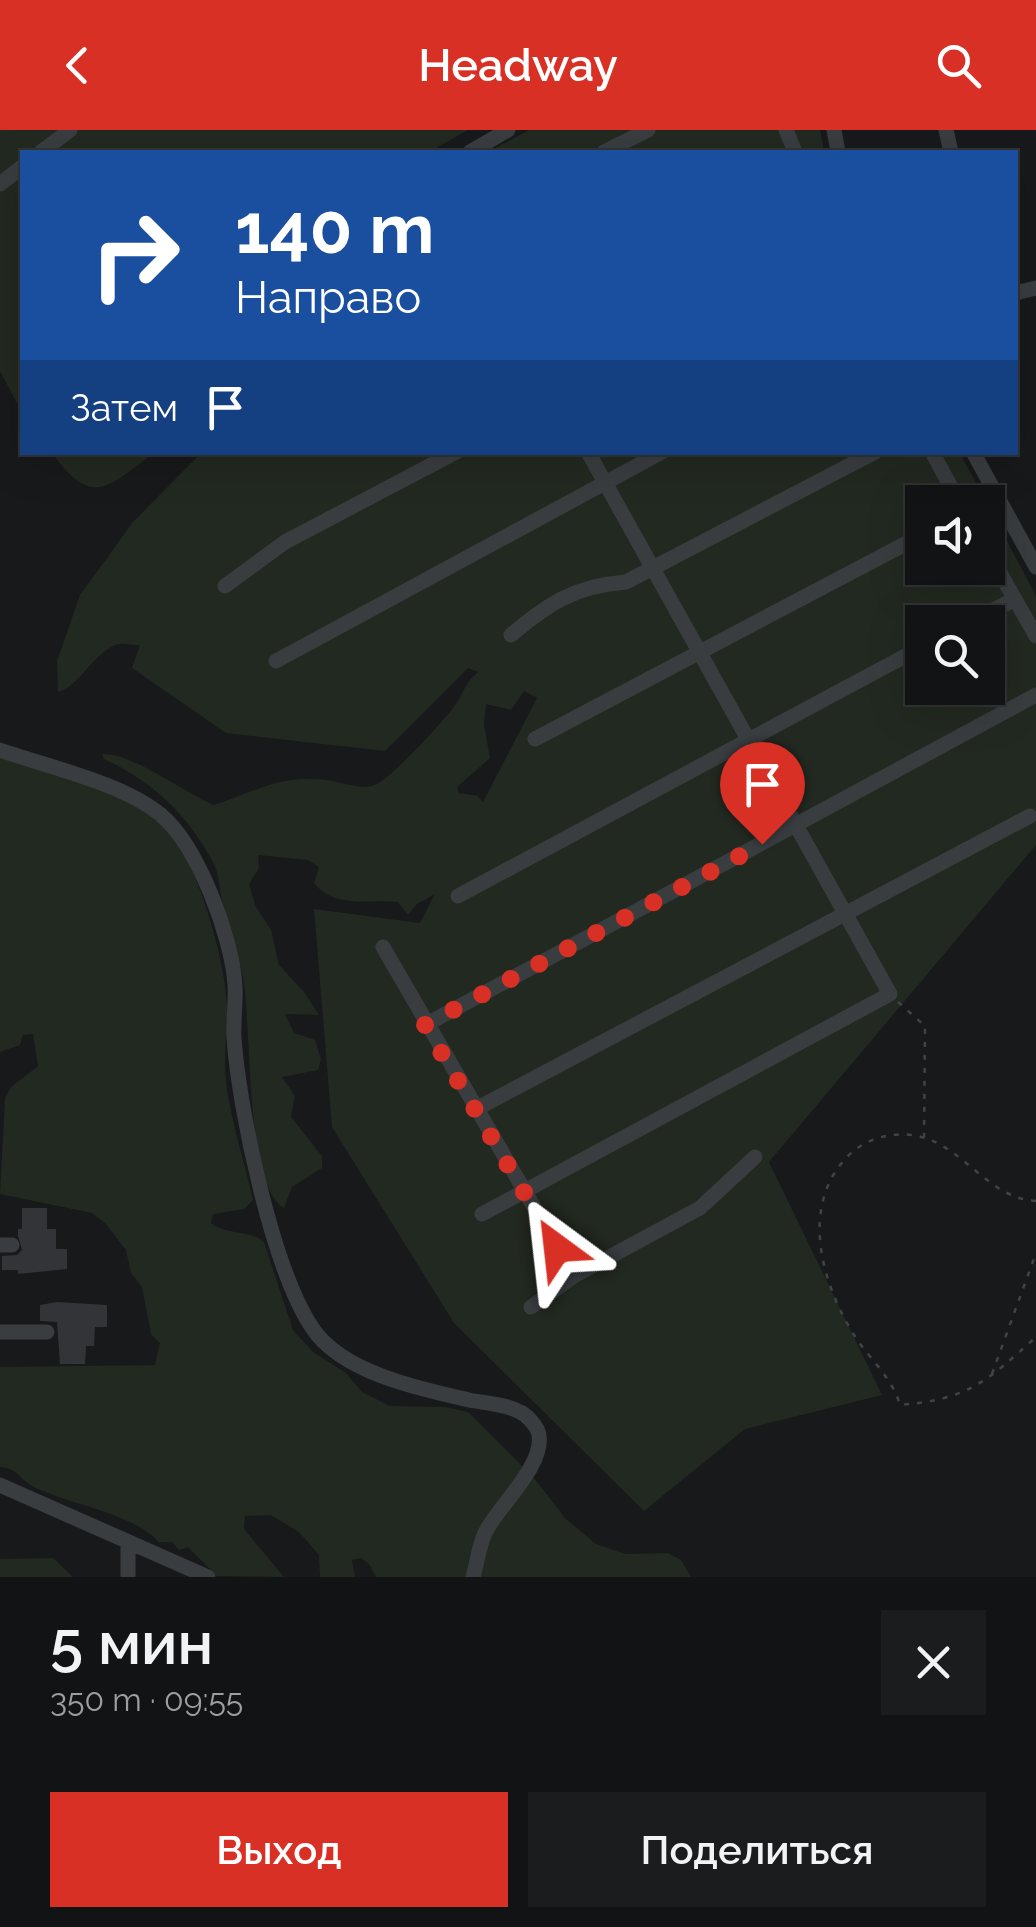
<!DOCTYPE html>
<html lang="ru">
<meta charset="utf-8">
<style>
body{margin:0;font-family:Raleway,sans-serif;background:#1b1c1d;color:#f1f3f6;height:100vh;display:flex;flex-direction:column;font-size:38px;white-space:nowrap}
*{box-sizing:border-box;margin:0}
p{font-size:32px;color:#9c9ea0}
.icon{flex:none;width:55px;height:55px;fill:none;stroke:currentColor;stroke-width:2;stroke-linecap:round;stroke-linejoin:round}
.map{position:relative;height:1447px;overflow:hidden}
.sheet{display:flex;flex-direction:column;background:#121314;flex:1}
.sheet>*{flex:none}
.top-card{position:absolute;left:20px;top:20px;width:998px;height:305px;border-radius:0px;box-shadow:0 10px 40px #0002,0 0 0 2px #313234;background:#1a4fa0;color:#fff;overflow:hidden}
.tools{position:absolute;left:905px;top:355px;display:grid;gap:20px}
.tools a{display:grid;place-items:center;width:100px;height:100px;border-radius:0px;background:#121314;box-shadow:0 10px 40px #0002,0 0 0 2px #313234;font-size:50px}
.pin{position:absolute;display:grid;place-items:center;width:85px;height:85px;color:#fff;margin:-102px -42px;border-radius:50% 50% 50% 0;rotate:-45deg;box-shadow:0 0 10px #0007}
.pin .icon{rotate:45deg}
.me{position:absolute;width:110px;margin:-55px;rotate:330deg;stroke-linejoin:round;filter:drop-shadow(0 0 8px #0008)}
.turn{display:flex;align-items:center;gap:35px;height:210px;padding:0 50px;font-size:45px}
.turn .icon{width:130px;height:130px;stroke-width:2.5}
.turn b{display:block;font-size:70px;line-height:85px}
.then{display:flex;align-items:center;height:95px;padding:0 50px;background:#0003;gap:20px;font-size:38px}
.round{display:grid;place-items:center;flex:none;width:105px;height:105px;border-radius:0px;background:#1b1c1d}
.head{display:flex;align-items:center;justify-content:space-between;height:170px;padding:0 50px}
h1{font-size:60px;font-weight:600;line-height:75px}
.button{display:flex;gap:20px;margin-top:auto;padding:20px 50px}
.button a{flex:1;height:115px;border-radius:0px;background:#d93025;color:#fff;font-size:40px;font-weight:600;line-height:115px;text-align:center}
.button a+a{background:#1b1c1d;color:#f1f3f6}
header{display:flex;justify-content:space-between;align-items:center;height:130px;padding:0 50px;background:#d93025;color:#fff;font-size:45px;font-weight:600}
.map>svg:first-child{display:block}
.green{fill:#222920;fill-rule:evenodd}
.building{fill:#333437}
.lines{fill:none;stroke-linecap:round;stroke-linejoin:round}
.path{stroke:#3f4447;stroke-width:2.5;stroke-dasharray:5 8;stroke-linecap:butt}
.minor{stroke:#393d40;stroke-width:15}
.route{stroke:#d93025;stroke-width:18;stroke-dasharray:0 32.4}
</style>
<header><svg class="icon" aria-label="back" viewBox="0 0 24 24"><path d="M15 5l-7 7 7 7"/></svg>Headway<svg class="icon" aria-label="search" viewBox="0 0 24 24"><circle cx="10" cy="10" r="6"/><path d="M15 15l6 6"/></svg></header>
<div class="map">
<svg width="1036" height="1447" viewBox="0 0 1036 1447">
<rect width="100%" height="100%" fill="#18191b"/>
<path class="green" d="M0,0h468l-39,22h-407v261l-22,-42z
M529,0h291l4,22h-336z
M52,323h102c-47,34 -61,56 -102,0z
M201,323h759l26,49h-64v66h66v-63l48,91v249l-267,317 113,233 -137,34 -101,82 -190,-188 -122,-196 -18,-218 106,14 15,-29 -18,10 -9,11 -10,-13c-29,-3 -63,7 -84,-19l5,-16 -11,-7 -50,-5 1,13 -10,16 7,23 15,23 8,35 25,27 15,23 -34,-1 9,19 21,7 6,19 -3,11 -36,7 13,19 -4,21 31,39v12l-30,19 -8,21c-41,-24 -31,-188 -42,-236 -6,-22 -13,-44 -19,-66 -4,-15 -3,-31 -10,-44 -26,-48 -60,-80 -109,-103l-2,-5c31,-1 81,38 112,51 41,-13 70,-33 118,-24 14,2 30,10 45,3 16,-8 64,-60 76,-76 11,-14 10,-23 25,-36l-10,-4 -83,83 -159,-18 -94,-65 8,-23c-8,1 -17,-3 -24,0 -25,10 -35,40 -58,47l-1,-31 23,-66 53,-73zM922,492h66v66h-66zM524,561l13,7 -54,104 -5,-6 -19,-3 -2,-6 33,-29 -6,-33 2,-21 25,6z
M0,617c58,21 117,38 164,80 33,29 61,134 63,177 1,26 -4,51 -1,77 5,41 18,79 27,119l-9,9 -31,5 -2,9c15,12 39,7 53,19l29,88 20,22 33,21 16,19 28,14 55,1 23,5 66,66 32,41 30,25 29,10 43,-1 13,7 10,17h-315l-7,-13 -8,-6 -9,2 3,17h-35l-1,-22 -20,-23 -28,-17 -26,1 -1,13 40,48 -67,-1 -29,-29 -9,3 -7,-8h-13c-28,-30 -90,-37 -127,-56 -13,-8 -15,-18 -32,-19v-100l155,-2 5,-22 -9,-9 -9,-47 -11,-14 -5,-23 -20,-26 -14,-11 -92,-19 5,-96 6,-11 27,-21 -5,-32 -10,1 -3,10 -20,7z
M53,1428l20,19h-73v-18z"/>
<path class="building" d="M22,1078h25v21h9v20h11v20l-49,5v-4h-16v-14l15,-1 5,-5 -4,-14v-7h4z
M57,1172l50,3v22h-12l-1,19h-8l-1,18h-25l-3,-42 -17,-1v-16z"/>
<g class="lines">
<path class="path" d="M898,872l27,24 -1,111
M1036,1071c-45,-2 -70,-50 -111,-63 -27,-9 -59,-1 -78,19 -49,51 -24,132 11,184 15,21 35,39 42,64 69,-6 86,-23 136,-68
M992,1244l44,-121"/>
<path class="minor" d="M786,0l9,22
M834,0l4,22
M946,0l5,22
M41,22l29,-22
M470,22l38,-22
M604,22l44,-22
M0,54l22,-17
M1015,163l21,-5
M932,322l27,50
M973,322l63,115
M988,422l48,84
M225,456l60,-44 171,-90
M970,492l45,-23
M511,505c38,-32 64,-49 115,-53l249,-130
M276,531l386,-209
M535,609l387,-204
M0,620c48,17 123,33 161,65 37,31 71,122 74,170 1,18 -2,36 -1,53 5,72 39,233 79,291 30,44 107,60 156,71 15,3 37,4 51,12 7,3 18,15 19,23 5,32 -42,72 -54,98 -6,13 -8,30 -12,44
M458,766l464,-249
M383,817l191,329
M425,895l611,-330
M474,980l556,-294
M482,1084l408,-220 -302,-542
M0,1115h12
M531,1177l43,-31 126,-68 55,-51
M0,1202h47
M0,1355l208,92
M128,1447v-35"/>
</g>
<g class="lines">
<path class="route" d="M557,1118l-132,-223 337,-181"/>
</g>
</svg>
<div class="tools">
<a><svg class="icon" aria-label="sound" viewBox="0 0 24 24"><path d="M4 9h4l5-4v14l-5-4H4zM17 9q2 3 0 6"/></svg></a>
<a><svg class="icon" aria-label="search" viewBox="0 0 24 24"><circle cx="10" cy="10" r="6"/><path d="M15 15l6 6"/></svg></a>
</div>
<div class="pin" style="left:762px;top:714px;background:#d93025"><svg class="icon" aria-label="arrive" viewBox="0 0 24 24"><path d="M6 21V4h12l-3 4 3 4H6"/></svg></div>
<svg class="me" style="left:557px;top:1118px" viewBox="-20 -20 40 40"><path d="M0-17L14 15 0 8-14 15z" fill="#d93025" stroke="#fff" stroke-width="4"/></svg>
<div class="top-card">
<div class="turn"><svg class="icon" aria-label="right" viewBox="0 0 24 24"><path d="M7 20v-9h11M14 6l5 5-5 5"/></svg><div><b>140 m</b>Направо</div></div>
<div class="then">Затем<svg class="icon" aria-label="arrive" viewBox="0 0 24 24"><path d="M6 21V4h12l-3 4 3 4H6"/></svg></div>
</div>
</div>
<section class="sheet">
<div class="head"><div><h1>5 мин</h1><p>350 m · 09:55</p></div><a class="round"><svg class="icon" aria-label="close" viewBox="0 0 24 24"><path d="M6 6l12 12M18 6L6 18"/></svg></a></div>
<div class="button"><a>Выход</a><a>Поделиться</a></div>
</section>
